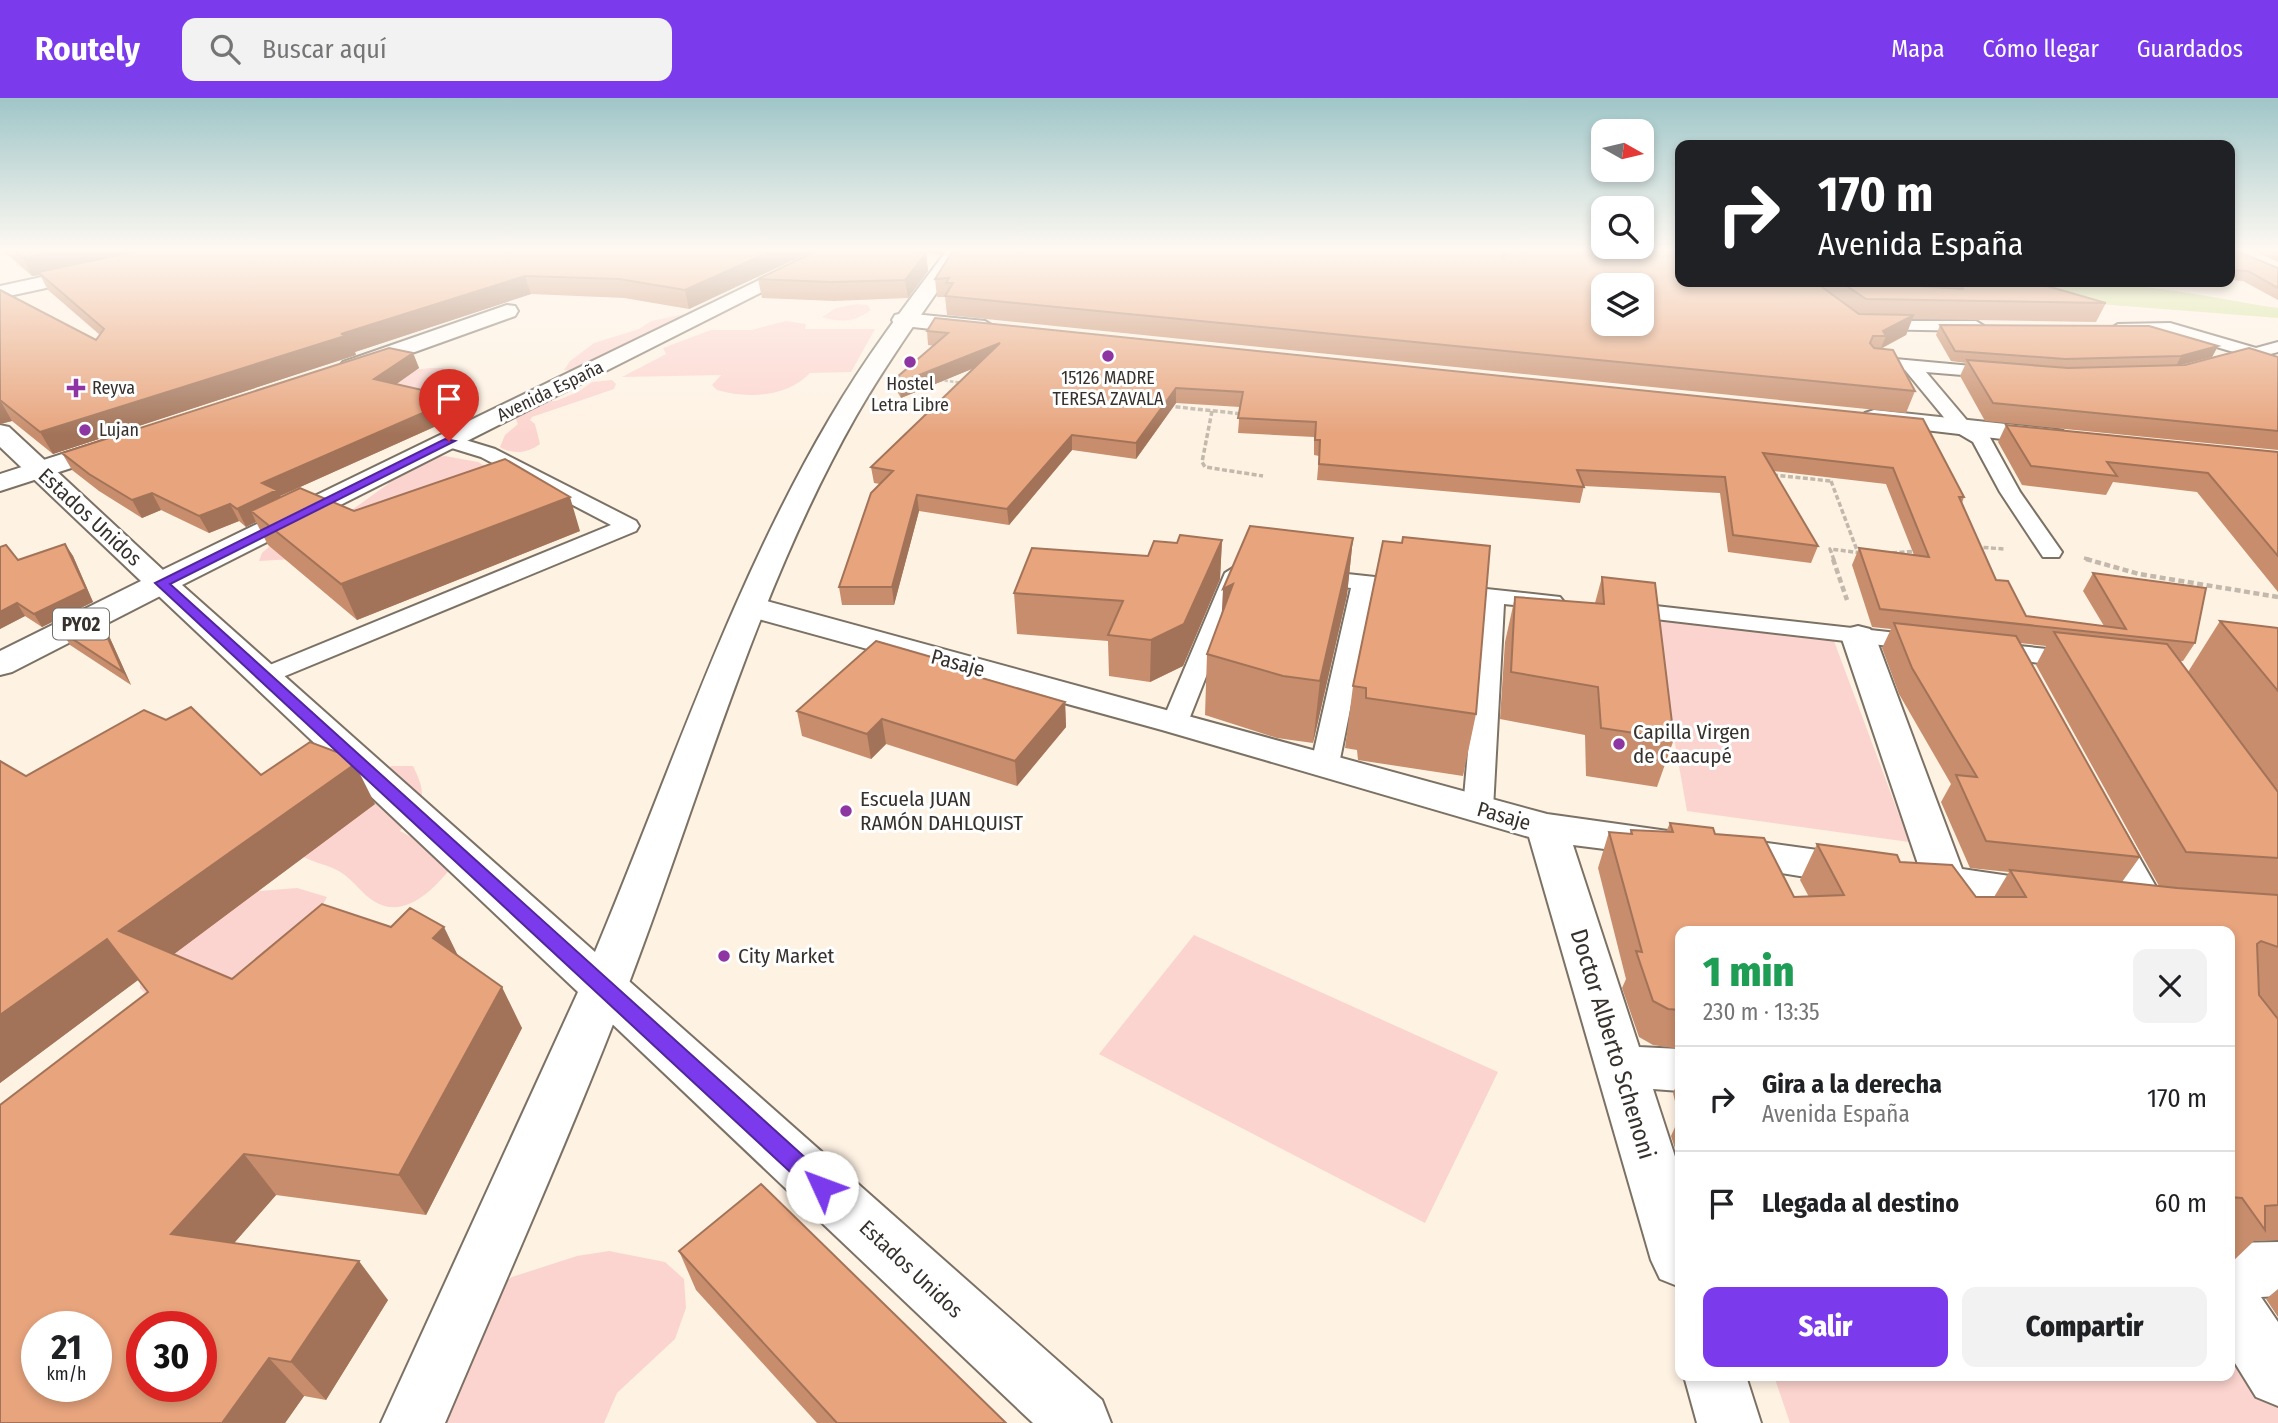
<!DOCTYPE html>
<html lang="es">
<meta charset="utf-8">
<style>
body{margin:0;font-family:"Fira Sans Condensed",sans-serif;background:#f2f2f2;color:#202124;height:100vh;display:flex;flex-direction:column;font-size:26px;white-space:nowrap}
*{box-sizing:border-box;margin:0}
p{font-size:23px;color:#757577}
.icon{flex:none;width:38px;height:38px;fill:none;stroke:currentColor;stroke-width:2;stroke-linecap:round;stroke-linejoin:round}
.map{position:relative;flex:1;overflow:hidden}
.drawer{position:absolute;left:1675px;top:828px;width:560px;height:455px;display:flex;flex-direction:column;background:#fff;border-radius:14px;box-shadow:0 4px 10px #0003}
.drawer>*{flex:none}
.top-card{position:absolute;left:1675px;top:42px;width:560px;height:147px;border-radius:14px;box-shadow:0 4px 10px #0003;background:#202124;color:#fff;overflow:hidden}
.needle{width:46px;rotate:98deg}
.controls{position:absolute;left:1591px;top:21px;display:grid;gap:14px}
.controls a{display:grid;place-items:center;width:63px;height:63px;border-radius:14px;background:#fff;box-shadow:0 4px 10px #0003;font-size:35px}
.speed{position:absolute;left:21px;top:1213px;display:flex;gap:14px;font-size:35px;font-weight:700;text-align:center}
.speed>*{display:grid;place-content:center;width:91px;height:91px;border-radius:50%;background:#fff;box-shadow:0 4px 10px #0003;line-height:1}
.speed small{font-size:18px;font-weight:400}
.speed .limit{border:10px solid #d22;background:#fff;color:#111}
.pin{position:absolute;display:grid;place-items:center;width:60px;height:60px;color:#fff;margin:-72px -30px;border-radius:50% 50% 50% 0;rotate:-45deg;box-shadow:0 0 7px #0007}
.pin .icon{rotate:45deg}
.me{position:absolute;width:77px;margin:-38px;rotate:313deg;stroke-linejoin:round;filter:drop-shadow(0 0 5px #0008)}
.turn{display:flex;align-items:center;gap:24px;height:147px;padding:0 28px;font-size:32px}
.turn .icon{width:91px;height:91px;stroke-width:2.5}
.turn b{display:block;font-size:49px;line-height:60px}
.round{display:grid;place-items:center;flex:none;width:74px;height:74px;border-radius:14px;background:#f2f2f2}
.headline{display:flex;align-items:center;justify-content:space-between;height:119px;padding:0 28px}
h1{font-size:42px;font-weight:800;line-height:52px;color:#1e9e55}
.action{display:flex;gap:14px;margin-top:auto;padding:14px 28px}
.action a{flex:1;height:80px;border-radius:14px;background:#7c3aed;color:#fff;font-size:28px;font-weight:800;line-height:80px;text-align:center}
.action a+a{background:#f2f2f2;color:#202124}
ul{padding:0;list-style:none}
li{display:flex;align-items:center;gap:21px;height:105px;padding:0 28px;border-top:2px solid #e0e0e0}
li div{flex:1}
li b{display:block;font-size:26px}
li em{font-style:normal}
header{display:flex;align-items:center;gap:42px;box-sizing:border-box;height:98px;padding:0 35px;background:#7c3aed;color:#fff}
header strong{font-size:33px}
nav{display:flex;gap:38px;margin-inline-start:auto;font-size:24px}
.search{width:490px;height:63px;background:#f2f2f2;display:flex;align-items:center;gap:18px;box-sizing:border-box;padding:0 24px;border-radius:14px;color:#757577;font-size:26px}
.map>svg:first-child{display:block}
.green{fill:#fcd4cf}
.water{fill:#d1e299}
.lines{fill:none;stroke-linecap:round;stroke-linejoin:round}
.lane-casing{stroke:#7b7164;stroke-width:4}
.street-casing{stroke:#7b7164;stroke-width:4}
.secondary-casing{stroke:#7b7164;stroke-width:4}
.highway-casing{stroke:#7b7164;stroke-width:4}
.path-far2{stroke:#c2b8ac;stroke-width:2.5;stroke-dasharray:3.5 2;stroke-linecap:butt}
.path-far1{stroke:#c2b8ac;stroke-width:3.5;stroke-dasharray:5 2.5;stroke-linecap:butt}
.path{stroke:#c2b8ac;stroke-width:4.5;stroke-dasharray:6 3.5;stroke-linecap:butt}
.lane{fill:#fff;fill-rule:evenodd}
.street{fill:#fff;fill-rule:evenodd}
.secondary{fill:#fff;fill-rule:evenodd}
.highway{fill:#fff;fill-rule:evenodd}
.wall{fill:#c78d6c;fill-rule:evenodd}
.shaded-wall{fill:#a27358}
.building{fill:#e7a47d;stroke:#a27358;stroke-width:2;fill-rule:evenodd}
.route{fill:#7c3aed;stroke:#51269a;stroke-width:2}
.poi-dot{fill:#8d36a3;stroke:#fff;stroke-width:2.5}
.labels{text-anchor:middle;stroke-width:6;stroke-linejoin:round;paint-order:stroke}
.far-poi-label{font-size:18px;fill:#36312c;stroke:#fff}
.far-street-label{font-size:18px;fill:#36312c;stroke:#fff}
.shield{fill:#fff;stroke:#726f6b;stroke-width:2}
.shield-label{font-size:19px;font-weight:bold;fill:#36312c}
.street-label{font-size:21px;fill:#36312c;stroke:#fff}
.poi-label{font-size:21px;fill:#36312c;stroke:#fff;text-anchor:start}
.near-street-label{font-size:24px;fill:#36312c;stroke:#fff}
</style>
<header>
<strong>Routely</strong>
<div class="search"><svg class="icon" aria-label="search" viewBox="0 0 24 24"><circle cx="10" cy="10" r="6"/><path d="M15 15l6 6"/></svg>Buscar aquí</div>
<nav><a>Mapa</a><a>Cómo llegar</a><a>Guardados</a></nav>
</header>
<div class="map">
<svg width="2278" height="1325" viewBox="0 0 2278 1325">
<rect width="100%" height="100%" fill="#fef2e3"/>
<path class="green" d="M857,206l11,1 3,5c-17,12 -29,13 -49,7l14,-9z
M685,216v11l-109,46 -12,-1 6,-9 24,-18 45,-14 12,-8z
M786,223l20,3 -1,5h70l-24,43 -41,1c-22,24 -63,26 -93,17l-5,-5 9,-10 -99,2 44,-23 -3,-6 48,-18h41z
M430,270h13l2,9c-22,18 -40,12 -67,9l27,-15z
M612,282l4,4 -2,5 -82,28 -2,3 5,4 5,20c-12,9 -27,11 -40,3l5,-12 13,-11 -4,-10 28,-13h14l22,-9 14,-10z
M445,358l33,6 17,10 -201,87 -35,2 3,-8 9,-8 78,-33 39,-28c8,-17 40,-26 57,-28z
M1653,522l181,21 75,201 -222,-31z
M392,668h21c17,34 8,36 -13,65l13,7 23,1 17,27c-18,21 -46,54 -78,36 -12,-7 -21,-21 -33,-29 -15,-10 -34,-10 -49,-23l54,-67z
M297,790l30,9 -19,37 -59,51 -98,15 -11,-12v-17l108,-79z
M1194,837l304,137 -73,151 -326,-169z
M609,1153l56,11 19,17 2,29 -11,31 -58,54 -13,30h-168l43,-123 33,-23 65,-21z
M2230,1238h6l42,63v24h-488l-16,-47h456z"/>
<path class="water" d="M1888,184c80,0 161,-2 241,4 51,3 99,15 149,22v10l-383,-30z"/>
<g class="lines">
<g class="lane-casing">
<path id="lane" d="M1873,223h103l8,5 -8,5 -109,-2v-6z
M2170,225l86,25 22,-6v10l-41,11 -8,-5 8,-5 -68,-20 -51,1 -8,-5 8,-5z
M1873,259l132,12 3,4 -9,5 -73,-6 44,52 18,10 32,58 42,60 -3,5h-16l-43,-65 -27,-50 -17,-10 -51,-62 -38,-4 -2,-4z
M449,337l46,14 141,72 3,5 -3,5 -363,150h-18l-4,-5 4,-5 356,-146 -130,-68 -39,-12 -3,-4z
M1236,468l11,7 -59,149 -3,6h-20l-3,-6 63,-149z
M1310,472l250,27 4,5 -4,5 -8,2 -48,-5 -11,205 -5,7 -10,3 -10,-3 -5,-7 18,-207 -107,-11 -35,173 -4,6 -10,3 -10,-3 -4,-6 40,-176 -49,-6 -3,-5 3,-5z
M1620,504l304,34 9,2 3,5 -3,5 -9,2 -312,-36 -4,-5 4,-5z
M1989,545l88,9 9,3 4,5 -4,5 -9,3 -97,-13 -3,-5 3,-5z
M2113,730l11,3 43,75 -5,8 -11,4 -11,-4 -5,-8 -37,-68 4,-7z"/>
</g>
<g class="street-casing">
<path id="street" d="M507,207l8,1 3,5 -3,5 -156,56h-16l-4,-5 4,-5z
M903,215l82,8 11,7 -11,7 -90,-10 -3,-5 3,-5z
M1874,312l180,19 9,2 4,6 -4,6 -9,2 -189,-22 -4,-5 4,-5z
M118,338l9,2 4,6 -4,6 -127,41v-17z
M752,499l795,217 128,18 6,10 -6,10 -15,4 -87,-11 66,202 41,2v42l-27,-2 27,83v115l-20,-8 -9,-19 -122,-423 -367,-107 -422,-116 -4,-7 4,-7z
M1858,528l12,3 5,7 87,233 102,15 7,11 -7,11 -15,5 -67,-9 19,29h-47l-23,-35 -29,-6 -7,-11 7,-11 16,-4 -77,-228 5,-7z
M1723,739l138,19 15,4 6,11 -6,11 -15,4 -153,-25 -6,-10 6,-10z
M604,871l17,5 481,426 9,23h-78l-446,-423 -7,-13 7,-13z
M2278,1144v54l-17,1 17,25v84l-22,-9 -26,-42v-112z
M1684,1278h62l15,47h-64z"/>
</g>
<g class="secondary-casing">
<path id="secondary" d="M823,151h24l-665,336 413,367c75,-179 136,-366 235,-534 35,-60 76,-114 118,-169h19c-38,55 -77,108 -111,167 -98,172 -154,374 -224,559 -57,151 -124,299 -187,448h-64l197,-431 -433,-409 5,-7z"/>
</g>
<g class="highway-casing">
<path id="highway" d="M171,151h36l-9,6 -198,43v-12z
M0,327l9,2 168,156 -5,7 -160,82 -12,3v-24l141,-70 -141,-134z"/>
</g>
<path class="path-far2" d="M939,282l26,3"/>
<path class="path-far1" d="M1168,308l75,8
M1212,313l-10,51 3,5 58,9
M1773,377l58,6
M1831,383l27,72
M1976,449l29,2
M1892,455l26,-2
M2084,460l8,2
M1834,462l-4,-11 32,4"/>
<path class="path" d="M1833,461l14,41
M2086,461l53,15 139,23"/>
<use href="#lane" class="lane"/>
<use href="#street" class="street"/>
<use href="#secondary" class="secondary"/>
<use href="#highway" class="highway"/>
</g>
<path class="wall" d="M1,151h816l-128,60 -65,-11 -93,-4 -176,58 1,3 -303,99 -41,-33 -12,3v-134l96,50 4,-5 -52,-45 -8,-15 -8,1z
M820,151h126l-6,6 -14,-2 2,18 -20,27 -74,3 -72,-3 -4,-19z
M954,151h553l-2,5 175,28h202l4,2 66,4 -2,-6h83l73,21 -10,19 -184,-3 -6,16 -25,14 34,42 -9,22 -959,-98 -2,-18h-8l-2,-18z
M2230,151l48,19v32l-35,-19 -13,-1z
M2249,151h29v13z
M1940,227l278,21 -6,11 -31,8 97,-8v93l-293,-29 -25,-45 6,-13 -15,-2 -15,-26z
M927,233l996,88 41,78 -2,6 34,77 30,36 78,10 -21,-35 10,-18 102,70 -12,18h-3l8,11 32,-51 58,7v390l-17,-20 17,21v221l-24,1 -24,23v-333h-550v118l-27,-4 -14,-8 -17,-49 4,-9 -28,-111 11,-36 21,2 1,-4 35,2 4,-9 45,11 79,63h15l-9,-17 17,-36 83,18 76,35h18l15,-25 -39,-4 -29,-66 10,-18 -52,-90 -17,-46 9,-19 -19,-2 -20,-62 7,-17 55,7 -28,-71 -113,-13 45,75 -7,17 -83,-11 -8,-59 -136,-7 -4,17 -263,-23 2,-24 -5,-1v-18l-76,-4 2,-26 -64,-4 -40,56 -64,-9 -63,75 -90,-14 -25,94h-52l-3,-18 41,-103 -6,-1 -3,-16 103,-99 -73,30 -3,-5 -2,-15 38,-32 -6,-1zM2020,545l26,3 -10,19 123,221 -37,-4 18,-25z
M413,255l6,15 -23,16 61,14 6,16 -183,82v1l74,14 226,20 -223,89 -89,-75 -12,-23 -10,5 -7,-6 -30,12 -48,-23 -19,8 -43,-27 -27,-21 -10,-17z
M2006,327l272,27v140l-81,-100 -84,-10 -7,13 -84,-10 -24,-43z
M1353,440l-6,57 -34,148 -36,-5 -72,-23 2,-61 15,-40z
M1222,442l-2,39 -37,87 -33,16 -41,-6 -1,-35 -91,-7 -3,-41 134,-37 29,-13z
M1402,445l74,171 -13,62 -105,-16 -1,-10 -12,-2 8,-62z
M65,446l8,12 20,46 -51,25 -17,-11 -25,13v-82l18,13z
M1602,479l72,162 -17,48 -71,-11 -1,-41 -85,-16 5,-77 10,-45 80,6z
M97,516l8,13 26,58 -61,-40 -8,-13z
M980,579l85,25 1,25 -49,59 -131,-42 -15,15 -69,-23 -5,-25z
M0,663l26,15 349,28 -201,150 58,25 226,-23 64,72 -96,187 -150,-20 -42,48 154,57 -62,100 -22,-4 -19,27 -137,-430 -10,-13 -138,103z
M1680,979v87l-9,-28 8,-18 -6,-25z
M679,1153l327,172h-189l-121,-133z
M2278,1191v28l-12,-18z"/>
<path class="shaded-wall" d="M67,151h91l-120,23 2,3 -8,1 -9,-18z
M776,151h41l-128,60 -4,-19z
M939,151h7l-6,6z
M926,155l2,18 -20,27 -3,-18z
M525,178l6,18 -176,58 1,3 -303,99 -13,-22 301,-98z
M1914,217l-8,20 -25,13 5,-12 -3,-5z
M1000,245l1,14 -100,41 -2,-15z
M2218,248l-6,11 -36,9 5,-10z
M413,255l6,15 -38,27 -7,-16z
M1176,290v15l-40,56v-16z
M457,300l6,16 -183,82 5,11 -34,4 5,11 -10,5 -9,-18 25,-26z
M0,302l12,21 -12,3z
M1072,337v15l-63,75 -2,-16z
M152,395l9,17 -19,8 -10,-18z
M917,397l2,16 -25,94 -2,-18z
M570,399l10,34 -223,89 -16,-36z
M230,406l9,17 -30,12 -10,-17z
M1353,440l-6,57 -34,148 7,-62z
M1222,442l-2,39 -37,87 -33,16 1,-42z
M65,446l8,12 20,46 -51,25 -8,-13z
M1233,486l-13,64 3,-59z
M17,505l8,13 -25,13v-17z
M97,516l8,13 26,58 -8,-13z
M1065,604l1,25 -49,59 -2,-25z
M882,621l4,25 -15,15 -4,-25z
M355,666l20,40 -225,168 -31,-41z
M444,829l20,41 -31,-30z
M107,841l31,41 -138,103v-68z
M502,889l20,41 -96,187 -27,-40z
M244,1056l32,41 -69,79 -36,-40z
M359,1163l29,39 -62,100 -35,-38z
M269,1260l35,38 -19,27h-63z"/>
<path class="building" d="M12,151h55l-44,9z
M147,151h629l-91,41 -66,-11 -94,-3 -184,58 7,1 -308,97 -40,-32v-110l96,50 8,-11 -66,-57z
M820,151h80l26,4 -21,27 -74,2 -73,-3z
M954,151h551l-2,7 11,-7h166v33h135l44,32 55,1 -31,16 3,5h-13l-3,7 4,5 19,2 22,41 -970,-95 8,-13h-7l3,-5 -14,1zM1603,187h39v39h-39z
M2230,151h4v1l44,18v20l-30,-17 -18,-1z
M1841,184h41l4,2 77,5 -2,-7h72l73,21 -240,-4z
M935,220l988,101 41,78h-5l37,83 12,1 18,35 100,13 -33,-56 113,15 -11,55 -315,-34 -21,-61 70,9 -36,-89 -130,-15 55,93 -85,-11 -8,-58 -148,-7 7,17 -265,-23 1,-24h-5l1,-18 -78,-4 5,-26 -67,-4 -40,55 -64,-8 -65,74 -90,-14 -25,92h-53l32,-94 22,-22 -22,-4 129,-124 -101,40 -3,-5 52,-45 -21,-2z
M1940,227l209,1 69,20 -37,10 -116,3 -110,-8z
M389,250l24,5 -39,26 83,19 -195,85 15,7 -40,19 -7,-5 -31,12 -47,-23 -20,7 -43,-26 -27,-21z
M2249,250l29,9v74l-285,-28 -26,-43 101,8 117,-3z
M2006,327l272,27v104l-70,-83 -101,-11 10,14 -86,-10z
M505,361l65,38 -229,87 -90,-73 49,-23 54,23z
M1250,428l103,12 -33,143 -37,-5 -76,-22 26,-70 -10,5z
M1180,437l42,5 -38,84 -33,16 -43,-5 15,-34 -109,-8 18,-45 116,8 6,-15 23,2z
M1403,439l87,9 -14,168 -110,-16v-10l-13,-2 30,-145 19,2z
M65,446l21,45 -52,25 -17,-11 -17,9v-65l6,-2 12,15z
M1602,479l53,6 19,156 -73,-11 -3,-41 -87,-15 4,-75 89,7z
M97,516l26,58 -61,-40z
M2220,523l58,7v63z
M1894,525l122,13 124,221 -154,-16 -30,-66 21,2 -65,-109z
M2054,534l113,12 111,148v66l-92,-6z
M876,543l104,30 -5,5 90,26 -50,59 -133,-42 -15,15 -70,-23z
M191,609l70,68 49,-33 35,13 10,9 -236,167 113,48 90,-75 69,23 19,-19 34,19 -11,11 69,49 -103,188 -155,-21 -73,80 188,27 -68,101 -22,-4 -47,65h-222v-318l148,-113 -41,-53 -107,76v-254l26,15 118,-66 22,10zM37,1228h59v60h-59zM142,1228h59v60h-59z
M1670,725l43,5 2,6 49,4 30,59 50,-2 -27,-51 80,11 3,7 52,3 24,32h50l-16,-27 167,18 101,7v52l-17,-6 -4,3 2,51 19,24v186l-13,1v24l-23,-32 -12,-1v-266h-550v79l-12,-1 -15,-8 -17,-50 6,1 -33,-120 23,2 -1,-4 42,2z
M761,1086l245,239h-169l-158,-172z"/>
<linearGradient id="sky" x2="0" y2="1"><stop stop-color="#9fc6c8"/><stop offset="0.45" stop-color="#fff9f2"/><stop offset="1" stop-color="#fff9f2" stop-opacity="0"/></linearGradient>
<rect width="2278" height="337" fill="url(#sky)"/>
<path class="route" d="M445,341l10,2 -285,143 660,596 3,7 -3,7 -8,3 -8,-3 -659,-611z"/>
<g class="poi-dot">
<circle cx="1108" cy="258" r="7"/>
<circle cx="910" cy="264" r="7"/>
<path d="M72.5 279.5h7v7h7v7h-7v7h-7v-7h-7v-7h7z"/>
<circle cx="85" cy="332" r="7"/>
<circle cx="1619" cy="646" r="7"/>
<circle cx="846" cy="713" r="7"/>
<circle cx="724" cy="858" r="7"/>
</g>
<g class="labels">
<g class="far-poi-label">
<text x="1108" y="286">15126 MADRE<tspan x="1108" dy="21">TERESA ZAVALA</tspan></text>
<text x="910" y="292">Hostel<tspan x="910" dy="21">Letra Libre</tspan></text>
<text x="92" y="296" text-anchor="start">Reyva</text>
<text x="99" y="338" text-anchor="start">Lujan</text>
</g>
<g class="far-street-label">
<text transform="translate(550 293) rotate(-26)" y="6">Avenida España</text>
</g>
<rect class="shield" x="53" y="510.5" width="56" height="31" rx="5"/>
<g class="shield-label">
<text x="81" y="533">PY02</text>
</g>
<g class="street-label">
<text transform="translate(90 419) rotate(43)" y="7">Estados Unidos</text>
<text transform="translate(958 565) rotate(15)" y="7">Pasaje</text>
<text transform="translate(1504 718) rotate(16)" y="7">Pasaje</text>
<text transform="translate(911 1171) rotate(43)" y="7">Estados Unidos</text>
</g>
<g class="poi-label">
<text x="1633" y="641">Capilla Virgen<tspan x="1633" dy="24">de Caacupé</tspan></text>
<text x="860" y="708">Escuela JUAN<tspan x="860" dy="24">RAMÓN DAHLQUIST</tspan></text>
<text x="738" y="865">City Market</text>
</g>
<g class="near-street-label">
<text transform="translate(1613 946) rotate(73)" y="8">Doctor Alberto Schenoni</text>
</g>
</g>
</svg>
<div class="controls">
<a><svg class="needle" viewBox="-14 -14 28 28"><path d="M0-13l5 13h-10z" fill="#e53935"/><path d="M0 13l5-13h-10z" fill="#757577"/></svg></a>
<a><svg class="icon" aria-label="search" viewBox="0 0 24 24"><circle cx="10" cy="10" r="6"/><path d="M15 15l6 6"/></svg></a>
<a><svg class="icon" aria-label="layers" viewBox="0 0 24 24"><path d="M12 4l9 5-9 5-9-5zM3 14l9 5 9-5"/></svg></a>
</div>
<div class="speed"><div>21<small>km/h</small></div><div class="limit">30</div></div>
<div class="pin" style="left:449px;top:343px;background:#d93025"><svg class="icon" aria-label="arrive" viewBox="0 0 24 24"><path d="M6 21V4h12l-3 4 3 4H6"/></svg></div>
<svg class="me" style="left:822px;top:1089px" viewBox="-20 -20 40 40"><circle r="19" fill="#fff"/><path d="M0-13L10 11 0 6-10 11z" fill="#7c3aed"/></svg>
<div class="top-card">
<div class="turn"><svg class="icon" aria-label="right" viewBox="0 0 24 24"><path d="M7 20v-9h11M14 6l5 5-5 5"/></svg><div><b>170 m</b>Avenida España</div></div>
</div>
<section class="drawer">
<div class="headline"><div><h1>1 min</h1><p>230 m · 13:35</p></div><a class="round"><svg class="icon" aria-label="close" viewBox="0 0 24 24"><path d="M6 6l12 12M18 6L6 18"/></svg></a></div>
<ul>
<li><svg class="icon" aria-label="right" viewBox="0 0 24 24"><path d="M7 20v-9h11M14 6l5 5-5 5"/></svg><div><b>Gira a la derecha</b><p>Avenida España</p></div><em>170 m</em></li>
<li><svg class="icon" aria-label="arrive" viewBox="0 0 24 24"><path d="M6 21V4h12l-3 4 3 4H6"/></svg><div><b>Llegada al destino</b></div><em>60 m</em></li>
</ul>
<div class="action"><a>Salir</a><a>Compartir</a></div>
</section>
</div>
